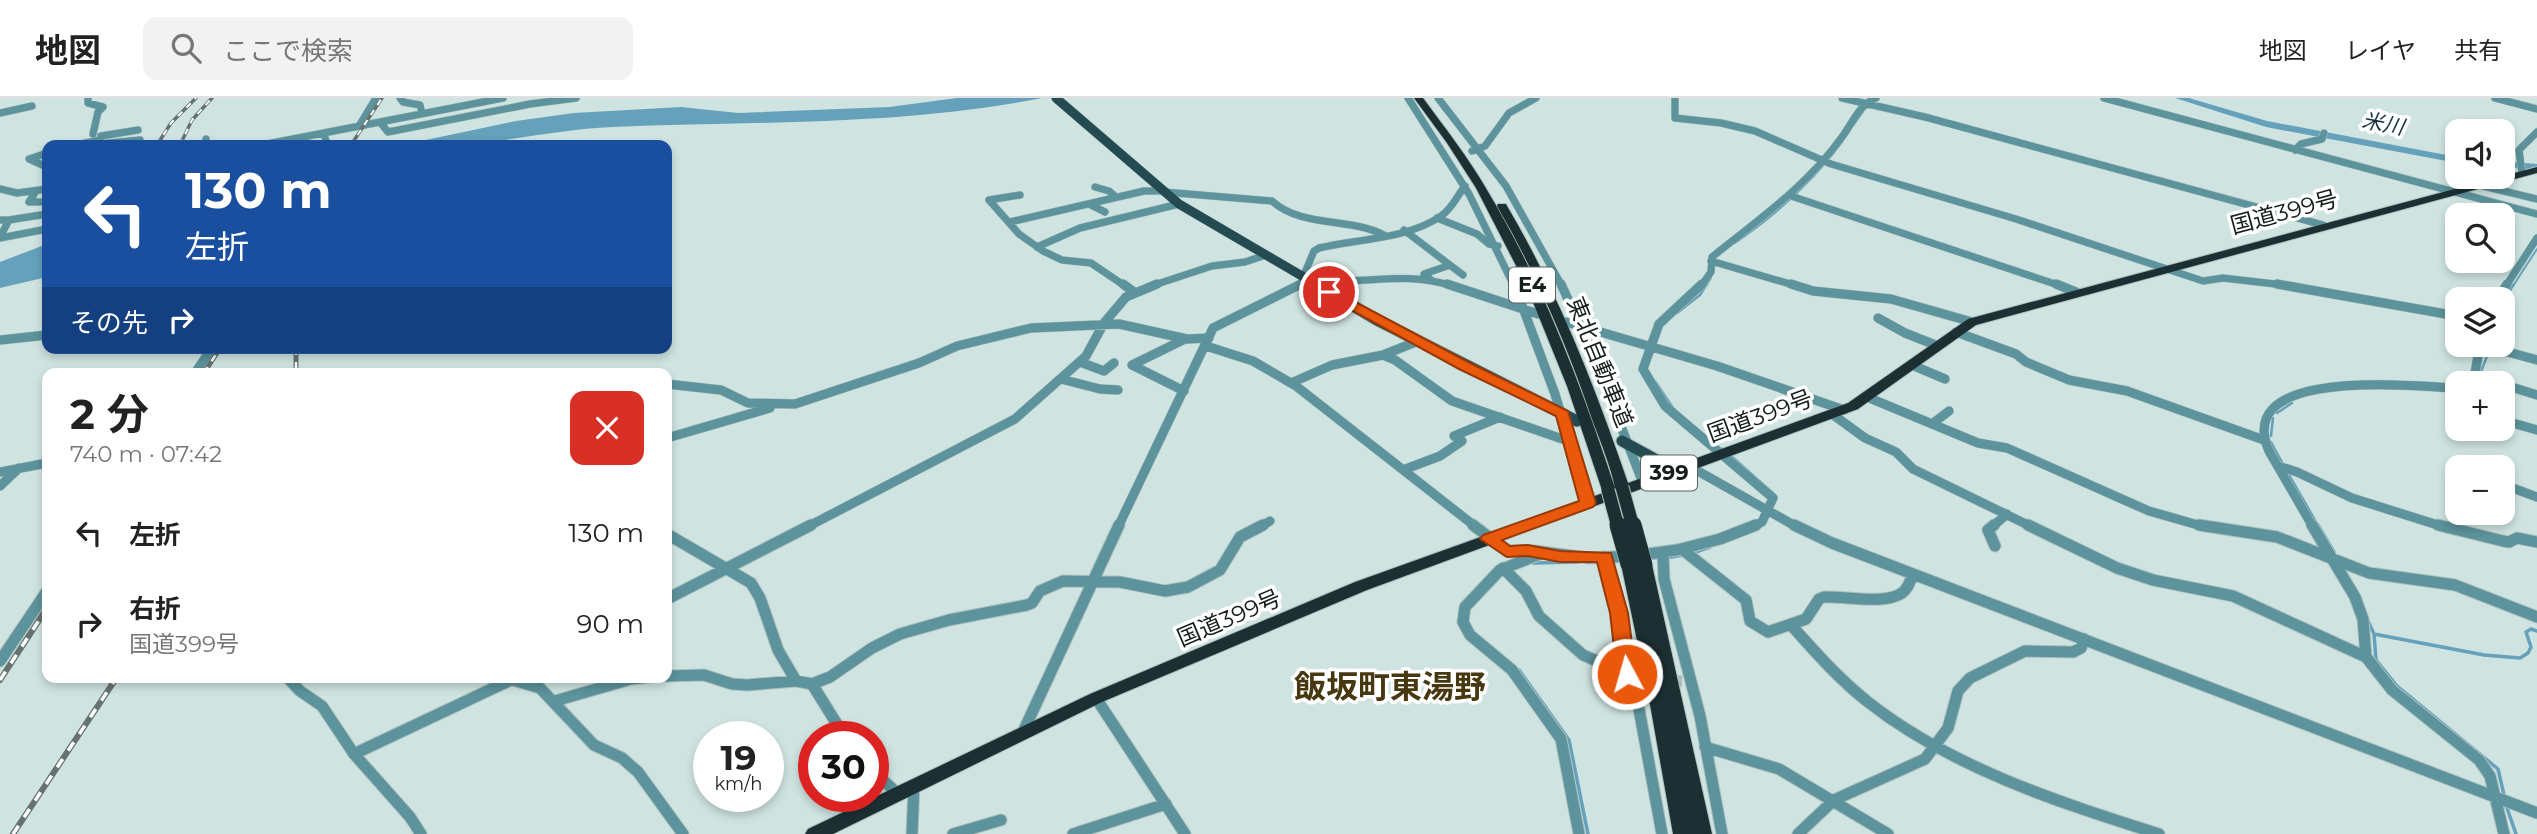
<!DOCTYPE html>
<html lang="ja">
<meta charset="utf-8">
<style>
body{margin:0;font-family:Montserrat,"Noto Sans JP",sans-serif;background:#f2f2f2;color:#222;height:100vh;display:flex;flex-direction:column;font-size:26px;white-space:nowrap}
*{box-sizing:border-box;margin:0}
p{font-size:23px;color:#767676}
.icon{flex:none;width:38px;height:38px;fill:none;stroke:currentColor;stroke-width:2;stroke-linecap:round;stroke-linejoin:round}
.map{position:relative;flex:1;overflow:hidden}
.details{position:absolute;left:42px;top:270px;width:630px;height:315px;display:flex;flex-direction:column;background:#fff;border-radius:14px;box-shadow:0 4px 10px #0003}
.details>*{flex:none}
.guide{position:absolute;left:42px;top:42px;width:630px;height:214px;border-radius:14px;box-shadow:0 4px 10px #0003;background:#1a4fa0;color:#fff;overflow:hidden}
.controls{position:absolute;left:2445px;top:21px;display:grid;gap:14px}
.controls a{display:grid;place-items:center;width:70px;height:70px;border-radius:14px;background:#fff;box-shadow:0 4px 10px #0003;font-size:35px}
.speed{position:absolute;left:693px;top:623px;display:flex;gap:14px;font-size:35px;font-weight:700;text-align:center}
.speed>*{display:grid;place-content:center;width:91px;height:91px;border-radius:50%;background:#fff;box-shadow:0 4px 10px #0003;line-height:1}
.speed small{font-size:18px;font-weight:400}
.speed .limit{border:10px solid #d22;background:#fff;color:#111}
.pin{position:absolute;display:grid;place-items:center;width:60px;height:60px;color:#fff;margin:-30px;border:4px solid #fff;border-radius:50%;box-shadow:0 2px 7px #0007}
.me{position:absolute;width:77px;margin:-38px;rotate:354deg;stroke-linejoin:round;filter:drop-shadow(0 0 5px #0008)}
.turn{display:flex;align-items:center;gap:24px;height:147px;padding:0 28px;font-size:32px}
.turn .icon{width:91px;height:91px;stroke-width:2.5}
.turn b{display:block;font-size:49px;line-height:60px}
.then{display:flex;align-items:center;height:66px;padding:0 28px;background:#0003;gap:14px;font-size:26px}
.round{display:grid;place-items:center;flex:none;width:74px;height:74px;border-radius:14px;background:#f2f2f2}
.head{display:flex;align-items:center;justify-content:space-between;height:119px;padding:0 28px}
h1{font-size:42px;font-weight:700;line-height:52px}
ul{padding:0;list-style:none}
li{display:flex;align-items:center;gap:21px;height:91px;padding:0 28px}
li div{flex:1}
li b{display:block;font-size:26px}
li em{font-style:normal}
header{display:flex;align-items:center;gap:42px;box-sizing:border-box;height:98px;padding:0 35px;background:#fff;border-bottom:2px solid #e0e0e0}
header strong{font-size:33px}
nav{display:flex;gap:38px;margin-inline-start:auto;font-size:24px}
.search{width:490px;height:63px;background:#f2f2f2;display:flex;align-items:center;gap:18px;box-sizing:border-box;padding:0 24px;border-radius:14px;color:#767676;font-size:26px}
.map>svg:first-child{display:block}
.water{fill:#65a1bb}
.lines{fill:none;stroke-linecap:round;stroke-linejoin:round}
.stream-far2{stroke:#65a1bb;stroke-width:2}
.stream-far1{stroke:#65a1bb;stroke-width:2.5}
.stream{stroke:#65a1bb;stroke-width:3.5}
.river{fill:#65a1bb;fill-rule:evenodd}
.minor-tunnel{stroke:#aabcba;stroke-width:11;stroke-dasharray:11 6;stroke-linecap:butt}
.minor-far2-casing{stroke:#aec0be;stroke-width:8}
.minor-far1-casing{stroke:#aec0be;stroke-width:10}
.minor-casing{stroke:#aec0be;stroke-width:13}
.major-far1-casing{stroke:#aec0be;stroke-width:10}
.major-casing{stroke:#aec0be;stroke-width:13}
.highway-casing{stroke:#aec0be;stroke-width:2}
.minor-far2{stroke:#5c939c;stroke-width:7}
.minor-far1{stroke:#5c939c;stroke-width:9}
.minor{stroke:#5c939c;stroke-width:11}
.major-far1{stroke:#244b51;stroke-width:9}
.major{stroke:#244b51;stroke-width:11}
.highway{fill:#1c3034;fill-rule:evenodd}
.rail-far2-casing{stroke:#657270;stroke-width:3.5}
.rail-far1-casing{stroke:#657270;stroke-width:5}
.rail-casing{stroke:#657270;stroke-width:6}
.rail-far2{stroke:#fff;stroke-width:2;stroke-dasharray:6;stroke-linecap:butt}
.rail-far1{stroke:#fff;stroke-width:2.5;stroke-dasharray:7;stroke-linecap:butt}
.rail{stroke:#fff;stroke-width:3.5;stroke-dasharray:10;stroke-linecap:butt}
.highway-bridge-far1-casing{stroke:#aec0be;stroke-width:15;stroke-linecap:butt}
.highway-bridge-casing{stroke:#aec0be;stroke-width:18;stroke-linecap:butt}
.highway-bridge-far1{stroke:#1c3034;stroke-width:13}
.highway-bridge{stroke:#1c3034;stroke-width:17}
.route{fill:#ea580c;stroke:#983908;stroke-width:2}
.labels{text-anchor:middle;stroke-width:7;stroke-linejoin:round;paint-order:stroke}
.far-water-label{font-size:21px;font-style:italic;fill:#15323e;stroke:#fff}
.shield{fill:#fff;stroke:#5c6261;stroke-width:2}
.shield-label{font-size:21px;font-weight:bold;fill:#161e1d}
.street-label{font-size:23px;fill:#161e1d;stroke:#fff}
.near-quarter-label{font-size:32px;font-weight:bold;fill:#473810;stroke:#fff}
</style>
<header>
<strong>地図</strong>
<div class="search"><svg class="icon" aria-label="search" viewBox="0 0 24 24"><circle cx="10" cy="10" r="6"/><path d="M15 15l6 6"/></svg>ここで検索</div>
<nav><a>地図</a><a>レイヤ</a><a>共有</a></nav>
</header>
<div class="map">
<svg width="2537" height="736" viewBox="0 0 2537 736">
<rect width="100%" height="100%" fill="#cfe4e1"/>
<path class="water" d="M957,0h85c-142,28 -286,23 -429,29 -52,2 -101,14 -153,18 -19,2 -39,0 -58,0l114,-24 58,-8 107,-6 57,6 151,-6z
M47,146v33l-47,11v-26z"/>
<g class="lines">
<path class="stream-far2" d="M1853,28l10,-14
M1735,145c42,-29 78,-61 108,-102
M1706,188l5,-8
M2513,188l24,-37"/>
<path class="stream-far1" d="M2502,205l12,-19
M1677,215l23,-18 7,-11
M2480,276l9,-23
M1655,283l18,27
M2277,315l15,-10
M2271,338l2,-18
M2271,344l12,22
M1730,357l44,39
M2288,375l31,54"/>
<path class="stream" d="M2318,427l16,27
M1693,455l17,-6
M1666,460l17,-3
M1533,465l46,-1
M2368,523l6,13 2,26 21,26 101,83 6,26
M2374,536l110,21 36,3 8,-5 3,-6 -5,-15 5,-3 6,2
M1519,572l50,70 19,94
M2506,707l10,29"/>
<path class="river" d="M2175,0h14l78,23 190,36v6l-191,-36z
M2502,63l35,3v6l-35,-3z"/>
<path class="minor-tunnel" d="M1639,582l43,1"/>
<g class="minor-far2-casing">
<path id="minor-far2" d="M88,0v5l15,4 -5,5 -5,22
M400,0l3,4 17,3 2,9
M1408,0l61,96 45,92
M1438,0l68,88 56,100
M1675,0v20l46,5 34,8 76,33 185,55 187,62 20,-3 69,8
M1842,0l83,19 398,108
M2104,0l433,116
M2495,0l42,11
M0,15l32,-7
M380,24l8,10 142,-28 46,-6
M359,28l17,-28
M324,35l3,12
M101,38l37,-6
M99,46l41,-4
M76,47l24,-5
M205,47l1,-6
M262,47l241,-47
M2295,52l6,-6 21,-5 2,-6
M1472,53l13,-5 24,-33 27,-15
M47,55l-18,6 18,8
M2522,75l-3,-23 18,-18
M2475,86l62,15
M1095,89l14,4 7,6
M0,91l17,4 30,-4
M36,93l-7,11h11
M1164,94l108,9c30,27 77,16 112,34
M1791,98l270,90
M989,102l30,34 24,17 19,9 29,3 34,23
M989,102l31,-5
M1091,107l14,7
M1437,120l40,16 12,10 9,2
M0,122h9l-9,17
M9,122l38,-6
M1010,124l134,-31h19
M1404,132l59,45
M0,140l47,-9
M1037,149l43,-19 99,-24
M1711,163l86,25
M1303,179l11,-26 5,-3c38,-9 89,-9 122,-32 11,-7 16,-20 24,-30
M1430,181l-6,-5 26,-9
M1151,188l61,-20 33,-4 21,-7
M1297,188c19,-9 22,-5 42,-5 41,0 73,-8 113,5
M1701,188l10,-14 1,-15c46,-37 95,-71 130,-120 11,-15 17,-32 34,-39
M2506,188l31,-48"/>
</g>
<g class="minor-far1-casing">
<path id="minor-far1" d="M1123,186l11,8
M1447,186l91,30
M1514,186l41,110 32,109
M1561,186l31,68 51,131
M1702,186l-43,40 -16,45 22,37 108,92 -11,24 -10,5
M1791,186l22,7 78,8 81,23
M2056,186l20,8
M2277,186l180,32
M2498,201l9,-15
M1878,220l27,15 33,13
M1566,224l151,44 127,44
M1956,234l60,22 10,8 43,18 58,11 137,49
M0,242l47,-5
M2482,247l55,15
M1206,248l47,15 43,25 180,141
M1383,257l12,5 57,41 119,41
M1080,264l24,9 10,-8
M1912,267l33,14
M195,275l17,-25
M2474,278l25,7
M1061,281l39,10 18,1
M1291,285l41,-18 51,-10 35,-14
M2467,285l8,-10 5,-28
M667,286l54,6 27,13 47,1 124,-41 38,-17 74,-18 88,-4 68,15 22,-1
M2502,286l35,11
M1184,293l-52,-26 53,-26
M1867,299l111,46 29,5 142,63 56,16
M1832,316l33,24 31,14 17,17 119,58
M2502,322l35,10
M1932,326l17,-13
M667,340l103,-30
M2500,363v6
M1689,368l108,61
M2278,368l19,6 55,26 92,29
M1403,372l37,-14 22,-15 -8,-5 46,-19
M0,374l47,-9
M2502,386l35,13
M0,388l19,-18
M807,429l208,-108 71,-63 18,-33 22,-26 31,-13
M1118,429l95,-199 88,-44
M1260,429l10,-6
M1992,429l15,-13
M2313,429l-44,-76c-37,-86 148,-64 188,-63"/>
</g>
<g class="minor-casing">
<path id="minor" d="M1473,427l34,26h28l53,7 45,-2 44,-6 43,-11 36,-14
M1794,427l38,18 705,270
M1994,427l-6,5 7,16
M2028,427l89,43 36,12 80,16 133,61 26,33 87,70 11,16 14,58
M2199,427l78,12 92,36 86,12 82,32
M2312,427l43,72 8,22 3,38
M2438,427l65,16 6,1 8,-4 20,4
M667,436l84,49 9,15 18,52 18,31
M1683,452l63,50 4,21 18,11 38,-13 13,-20 5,-2c20,-1 61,8 78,-4 6,-4 8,-12 11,-19
M1663,455l1,26 36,137 22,118
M1540,456l-40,16 -35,37 -2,15 7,13 42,35 49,69 18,95
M1604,459l10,30 13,87 12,35 23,125
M1503,470l23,23 13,25 44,39 44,19
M667,501l144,-74
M1792,528c24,27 48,54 76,76 84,66 190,100 291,132
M0,563l47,-70
M667,578l37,-1 28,9 15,1 49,-4 16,3 18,-7 42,-29 28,-14 49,-14 78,-15 5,-2 8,-12 23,-10 57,1 45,9 23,-4 32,-17 20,-33 23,-12
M287,579l13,14 22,15 32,48 56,63 11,17
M513,582l27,8 54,57 28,13 16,14 45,62
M812,586l33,53
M1096,600l89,136
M555,603l76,-22 19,-2
M1023,634l96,-207
M1705,649l74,22 109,65
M354,656l163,-77
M873,673l24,22
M912,736l2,-49
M953,736l48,-14
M1073,736l93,-30
M1798,736l36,-34 91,-41 23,-31 10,-37 12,-13 55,-27 48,1 8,-4 3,-9"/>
</g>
<g class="major-far1-casing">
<path id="major-far1" d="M1056,0l123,106 140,82"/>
</g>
<g class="major-casing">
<path id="major" d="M1316,186l61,36 200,101
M1622,343l55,30"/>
</g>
<g class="highway-casing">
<path id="highway" d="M1414,0h9c22,30 45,59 64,92 56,93 94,195 128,298 -4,-20 -14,-45 -22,-66 -25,-75 -56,-147 -96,-216l1,-2h8l1,2c52,88 88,181 121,277l220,-80 120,-84 569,-152v6l-561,152 -118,84 -491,181 -265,112 -269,132h-28l3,-5 282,-135 265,-112 248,-89 -36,-107 -41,-101 -50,-97 -29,-45z
M1629,461l5,2 3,3 7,-4 8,5 60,269h-39l-25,-141 -27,-129z"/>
</g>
<use href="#minor-far2" class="minor-far2"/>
<use href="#minor-far1" class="minor-far1"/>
<use href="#minor" class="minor"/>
<use href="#major-far1" class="major-far1"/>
<use href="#major" class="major"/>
<use href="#highway" class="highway"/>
<g class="rail-far2-casing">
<path id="rail-far2" d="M157,47l14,-22 25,-25
M180,47l12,-25 20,-22
M351,47l31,-47"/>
</g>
<g class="rail-far1-casing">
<path id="rail-far1" d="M296,250v25
M204,275l16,-25"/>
</g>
<g class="rail-casing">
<path id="rail" d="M0,582l47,-72
M13,736l104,-157"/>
</g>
<use href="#rail-far2" class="rail-far2"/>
<use href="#rail-far1" class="rail-far1"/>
<use href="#rail" class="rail"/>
<g class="highway-bridge-far1-casing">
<path id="highway-bridge-far1" d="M1622,389l11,40
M1608,392l10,37"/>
</g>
<g class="highway-bridge-casing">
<path id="highway-bridge" d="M1618,427l11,39
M1633,427l11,40"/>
</g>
<use href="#highway-bridge-far1" class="highway-bridge-far1"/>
<use href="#highway-bridge" class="highway-bridge"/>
</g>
<path class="route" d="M1329,190l141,75 98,48 28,92 -3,4 -91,33 8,6 18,-1 32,6 51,2 17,60 8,61 -2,5h-14l-3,-5 -7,-61 -13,-51h-37l-32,-6 -21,1 -27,-18 3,-4 96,-34 -23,-85 -97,-47 -135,-74v-6z"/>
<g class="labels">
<g class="far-water-label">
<text transform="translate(2383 26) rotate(11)" y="7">米川</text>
</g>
<g class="shield">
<rect x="1509" y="169.5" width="46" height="35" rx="5"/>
<rect x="1641" y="357.5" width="56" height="35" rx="5"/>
</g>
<g class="shield-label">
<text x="1532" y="194">E4</text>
<text x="1669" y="382">399</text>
</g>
<g class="street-label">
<text transform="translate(2284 114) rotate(-15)" y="8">国道399号</text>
<text transform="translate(1600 264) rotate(68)" y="8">東北自動車道</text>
<text transform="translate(1760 318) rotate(-20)" y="8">国道399号</text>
<text transform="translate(1229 520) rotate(-23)" y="8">国道399号</text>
</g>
<g class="near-quarter-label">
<text x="1390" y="600">飯坂町東湯野</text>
</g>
</g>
</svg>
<div class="controls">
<a><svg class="icon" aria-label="sound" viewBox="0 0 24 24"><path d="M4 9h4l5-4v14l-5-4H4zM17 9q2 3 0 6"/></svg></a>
<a><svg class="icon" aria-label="search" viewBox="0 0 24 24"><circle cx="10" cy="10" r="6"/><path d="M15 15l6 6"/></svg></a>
<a><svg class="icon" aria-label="layers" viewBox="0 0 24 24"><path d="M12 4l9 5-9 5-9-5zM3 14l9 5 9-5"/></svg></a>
<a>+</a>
<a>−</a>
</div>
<div class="speed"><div>19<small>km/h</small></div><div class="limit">30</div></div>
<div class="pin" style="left:1329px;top:194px;background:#d93025"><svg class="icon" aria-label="arrive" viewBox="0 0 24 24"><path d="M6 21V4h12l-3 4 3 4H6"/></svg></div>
<svg class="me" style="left:1627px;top:576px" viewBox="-20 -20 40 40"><circle r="17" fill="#ea580c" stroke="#fff" stroke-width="3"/><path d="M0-11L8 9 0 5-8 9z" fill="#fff"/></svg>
<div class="guide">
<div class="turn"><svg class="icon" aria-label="left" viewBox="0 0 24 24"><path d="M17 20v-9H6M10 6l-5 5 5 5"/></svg><div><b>130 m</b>左折</div></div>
<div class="then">その先<svg class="icon" aria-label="right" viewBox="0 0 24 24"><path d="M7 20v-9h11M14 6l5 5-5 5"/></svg></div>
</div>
<section class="details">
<div class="head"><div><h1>2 分</h1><p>740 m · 07:42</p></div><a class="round" style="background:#d93025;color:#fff"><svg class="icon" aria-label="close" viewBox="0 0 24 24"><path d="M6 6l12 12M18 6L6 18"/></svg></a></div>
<ul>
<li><svg class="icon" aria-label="left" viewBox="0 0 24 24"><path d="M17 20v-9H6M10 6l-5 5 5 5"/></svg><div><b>左折</b></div><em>130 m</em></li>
<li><svg class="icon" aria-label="right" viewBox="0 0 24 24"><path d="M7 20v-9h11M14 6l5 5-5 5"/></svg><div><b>右折</b><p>国道399号</p></div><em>90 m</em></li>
</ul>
</section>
</div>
